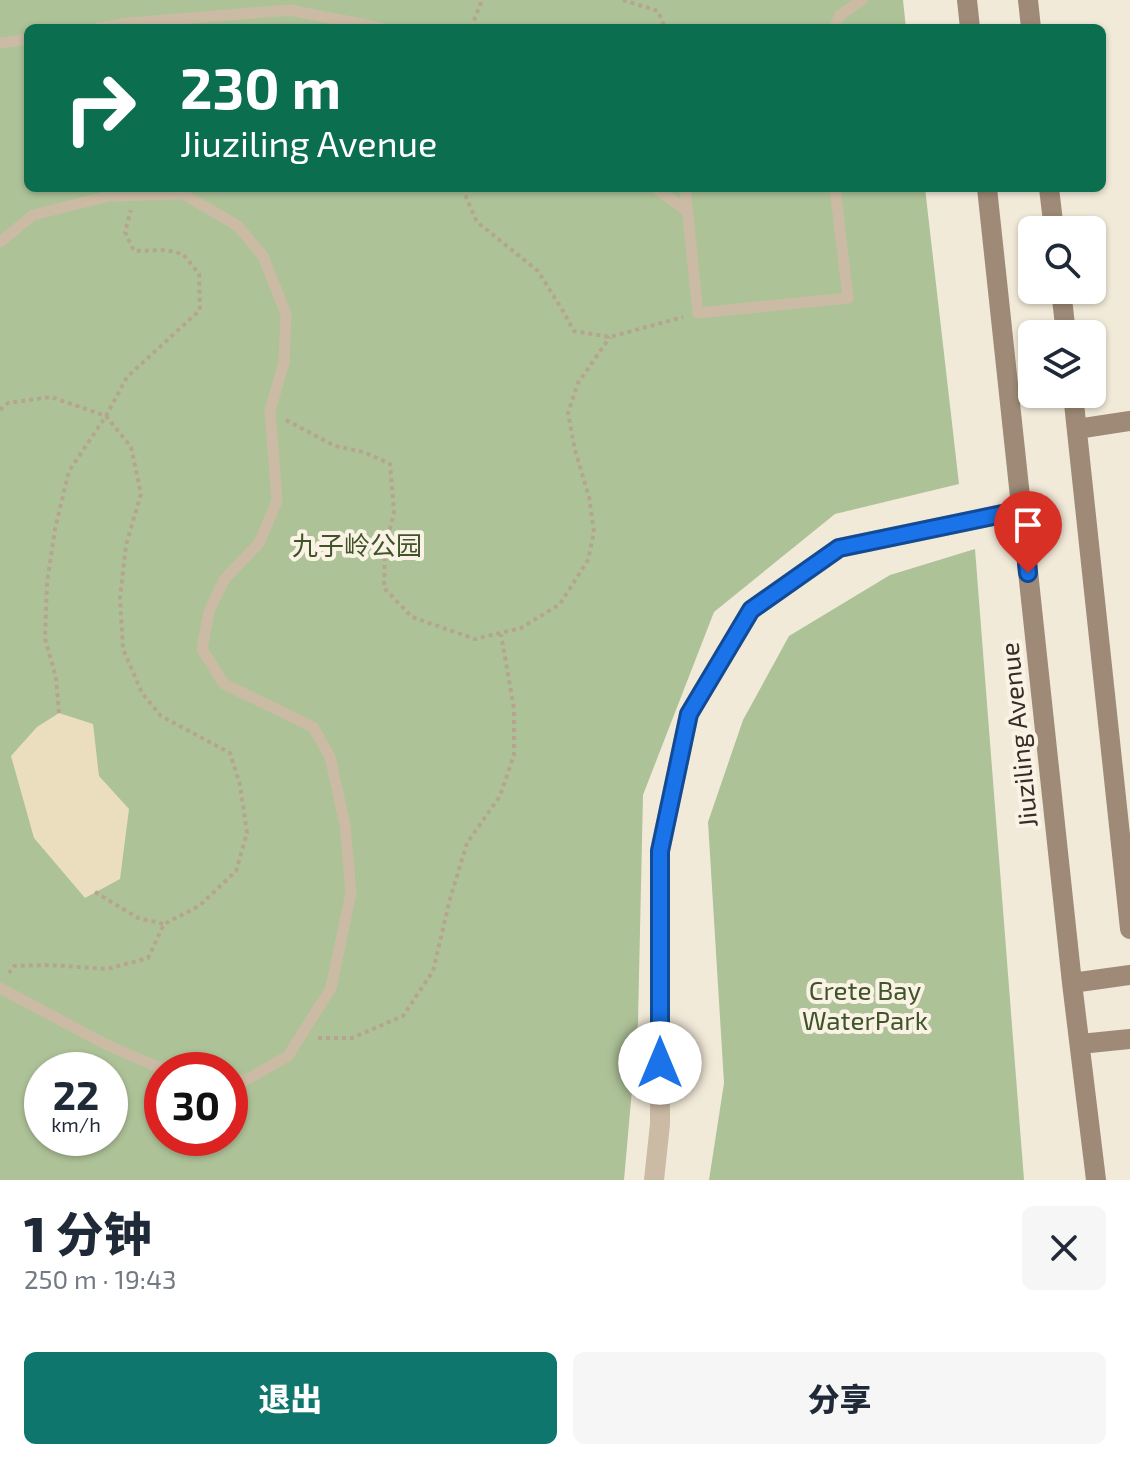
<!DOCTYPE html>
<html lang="zh">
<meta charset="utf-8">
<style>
body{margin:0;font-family:"Exo 2","Noto Sans SC",sans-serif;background:#f6f6f7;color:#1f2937;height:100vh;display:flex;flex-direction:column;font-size:30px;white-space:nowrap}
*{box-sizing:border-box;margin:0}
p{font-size:26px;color:#747a83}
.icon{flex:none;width:44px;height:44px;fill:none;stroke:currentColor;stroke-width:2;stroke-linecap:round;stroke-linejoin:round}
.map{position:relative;height:1180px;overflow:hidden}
.details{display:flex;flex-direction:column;background:#fff;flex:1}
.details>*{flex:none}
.hud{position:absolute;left:24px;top:24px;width:1082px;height:168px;border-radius:12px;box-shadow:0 2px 6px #0004;background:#0b6e4f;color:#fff;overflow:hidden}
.fabs{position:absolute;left:1018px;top:216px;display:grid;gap:16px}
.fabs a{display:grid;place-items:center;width:88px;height:88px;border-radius:12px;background:#fff;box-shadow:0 2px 6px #0004;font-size:40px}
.speed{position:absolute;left:24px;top:1052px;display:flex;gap:16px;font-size:40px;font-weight:700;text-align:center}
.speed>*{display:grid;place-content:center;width:104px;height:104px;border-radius:50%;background:#fff;box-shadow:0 2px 6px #0004;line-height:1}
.speed small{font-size:20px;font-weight:400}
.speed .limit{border:12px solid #d22;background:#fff;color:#111}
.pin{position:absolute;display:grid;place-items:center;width:68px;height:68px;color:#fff;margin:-82px -34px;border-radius:50% 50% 50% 0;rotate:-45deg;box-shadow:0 0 8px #0007}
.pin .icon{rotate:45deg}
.me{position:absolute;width:88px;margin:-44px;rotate:0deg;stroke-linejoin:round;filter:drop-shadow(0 0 6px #0008)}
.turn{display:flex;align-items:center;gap:28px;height:168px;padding:0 24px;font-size:36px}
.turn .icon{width:104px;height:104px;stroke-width:2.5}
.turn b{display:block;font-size:56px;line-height:68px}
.round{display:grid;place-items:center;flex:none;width:84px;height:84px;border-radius:12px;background:#f6f6f7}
.summary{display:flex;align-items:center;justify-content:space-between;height:136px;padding:0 24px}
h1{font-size:48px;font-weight:800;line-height:60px}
.cta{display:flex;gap:16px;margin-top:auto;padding:16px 24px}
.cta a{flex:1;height:92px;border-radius:12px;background:#0f766e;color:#fff;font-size:32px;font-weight:800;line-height:92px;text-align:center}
.cta a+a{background:#f6f6f7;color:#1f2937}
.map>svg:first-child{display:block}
.green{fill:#aec298;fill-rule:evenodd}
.plaza{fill:#ebdebf}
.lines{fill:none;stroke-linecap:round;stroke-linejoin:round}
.path{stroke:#b6a58e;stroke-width:4;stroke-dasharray:4 4;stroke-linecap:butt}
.lane{stroke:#cbbba4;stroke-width:11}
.street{stroke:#cbbba4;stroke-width:20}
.secondary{stroke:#9e8a76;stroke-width:20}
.route-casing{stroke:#114b97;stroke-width:20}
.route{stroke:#1a73e8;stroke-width:14}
.labels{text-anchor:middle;stroke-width:8;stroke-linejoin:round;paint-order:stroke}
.park-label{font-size:26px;fill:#3f5529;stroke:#faf3e5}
.street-label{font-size:26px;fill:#362d26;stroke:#faf3e5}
</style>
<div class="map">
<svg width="1130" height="1180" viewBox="0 0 1130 1180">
<rect width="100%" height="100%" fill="#f2ead9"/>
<path class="green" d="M0,0h903l3,28h-878v160h897l34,296 -124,30 -121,98 -71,183 -5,227 -14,158h-624zM42,1070h68v68h-68zM162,1070h68v68h-68z
M975,549l49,631h-315l15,-97 -16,-261 35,-102 46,-84 101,-61z"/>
<path class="plaza" d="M59,713l34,11 6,52 30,33 -9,70 -35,19 -51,-60 -23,-82 26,-29z"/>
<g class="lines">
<path class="path" d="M623,0l35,11 7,17
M471,28l11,-28
M462,188l15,34 61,49 25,40 11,20 36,6 73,-20
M0,410l8,-7 43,-6 55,19 25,31 10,47 -15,51 -6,53 3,51 19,44 19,23 69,37 10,32 7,48 -11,38 -37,35 -35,18 -16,34 -41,11 -57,-4 -36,1 -5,7
M286,420l49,26 29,6 26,12 4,48 -9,38 -1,38 28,29 63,22 46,-11 39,-24 28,-44 6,-28 -5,-35 -14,-47 -7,-37 10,-30 32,-46
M59,713l-3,-36 -11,-38 2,-56 8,-54 14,-58 37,-55 21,-39 73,-67 -1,-36 -16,-20 -18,-4 -31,1 -9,-19 6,-22
M95,892l43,26 26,6
M318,1038h34l51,-22 30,-45 17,-72 17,-56 33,-47 14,-41v-46l-13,-75"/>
<path class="lane" d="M98,28l31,-5 161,-13 91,18
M834,28l6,-13 22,-15
M0,43l28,-4
M656,188l31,23
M685,188l13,125 150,-15 -13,-110
M0,242l33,-27 76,-19 74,-2 55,32 25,30 23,58 -2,48 -14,49 7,90 -18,42 -35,37 -15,31 -7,38 22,35 89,43 17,30 15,68 6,68 -20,95 -43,68 -42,24h-16
M0,988l105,56 60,26"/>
<path class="street" d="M654,1180l6,-56v-273l29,-137 62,-104 88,-62 183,-38"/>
<path class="secondary" d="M967,0l3,28
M1028,0l3,28
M987,188l85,795 24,197
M1049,188l5,42
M1061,290l5,44
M1073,394l57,535
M1077,429l53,-8
M1072,983l58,-8
M1080,1044l50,-5"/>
</g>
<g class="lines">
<g class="route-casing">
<path id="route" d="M660,1063v-212l29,-137 62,-104 88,-62 183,-38 6,63"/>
</g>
<use href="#route" class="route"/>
</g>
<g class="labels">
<g class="park-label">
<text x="357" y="555">九子岭公园</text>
<text x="865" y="1000">Crete Bay<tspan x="865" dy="30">WaterPark</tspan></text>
</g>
<g class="street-label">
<text transform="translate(1019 735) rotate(-96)" y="9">Jiuziling Avenue</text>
</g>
</g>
</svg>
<div class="fabs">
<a><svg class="icon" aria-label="search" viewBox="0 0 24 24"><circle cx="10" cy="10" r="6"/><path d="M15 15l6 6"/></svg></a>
<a><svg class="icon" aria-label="layers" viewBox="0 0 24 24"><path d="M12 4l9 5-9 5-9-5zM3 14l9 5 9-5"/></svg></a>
</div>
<div class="speed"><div>22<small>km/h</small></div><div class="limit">30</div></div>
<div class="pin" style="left:1028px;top:573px;background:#d93025"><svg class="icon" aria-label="arrive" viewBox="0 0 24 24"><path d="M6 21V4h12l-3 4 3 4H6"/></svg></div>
<svg class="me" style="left:660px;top:1063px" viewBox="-20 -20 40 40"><circle r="19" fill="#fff"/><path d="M0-13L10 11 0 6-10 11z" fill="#1a73e8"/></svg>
<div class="hud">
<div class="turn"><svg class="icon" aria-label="right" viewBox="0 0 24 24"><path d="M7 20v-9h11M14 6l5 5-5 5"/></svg><div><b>230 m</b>Jiuziling Avenue</div></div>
</div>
</div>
<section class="details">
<div class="summary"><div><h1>1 分钟</h1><p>250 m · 19:43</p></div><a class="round"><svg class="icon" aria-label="close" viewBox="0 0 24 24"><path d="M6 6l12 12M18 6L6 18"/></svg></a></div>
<div class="cta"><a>退出</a><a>分享</a></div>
</section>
